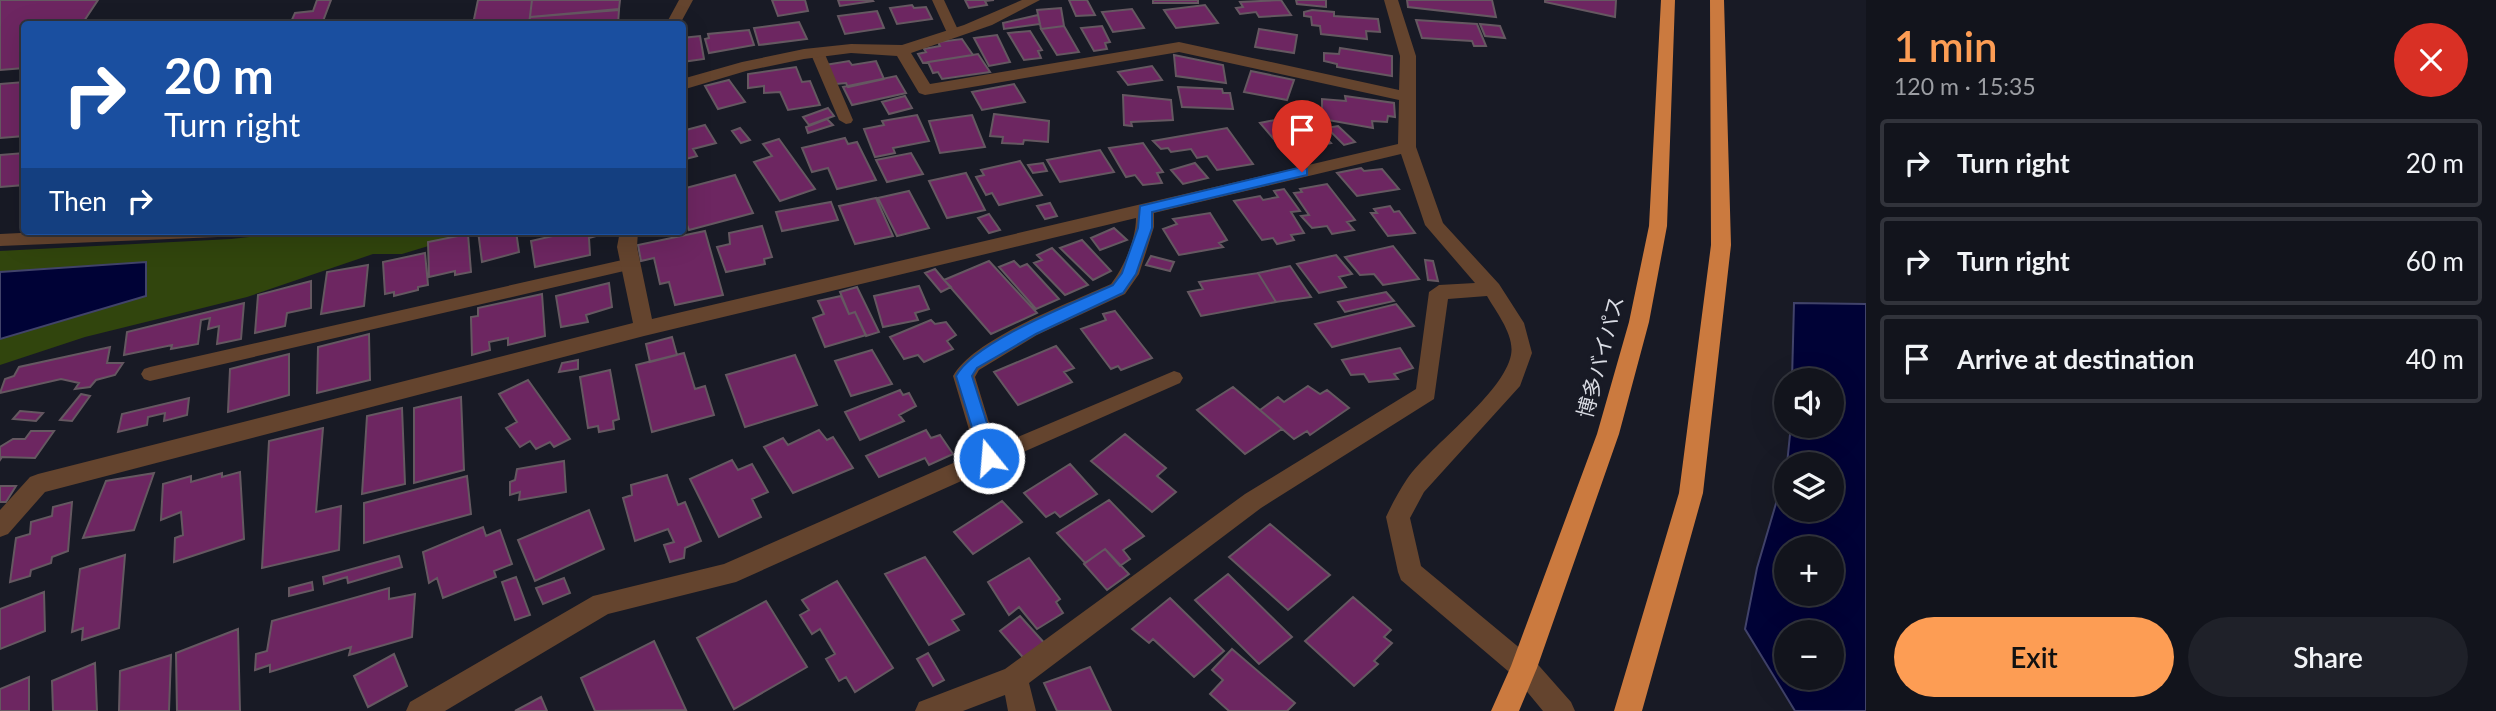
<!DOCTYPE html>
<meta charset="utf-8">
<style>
body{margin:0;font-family:Lato,"Noto Sans JP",sans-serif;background:#1f2129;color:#f1f3f6;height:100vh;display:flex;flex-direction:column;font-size:26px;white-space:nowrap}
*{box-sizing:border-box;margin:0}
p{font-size:23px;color:#9c9ea3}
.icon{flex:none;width:38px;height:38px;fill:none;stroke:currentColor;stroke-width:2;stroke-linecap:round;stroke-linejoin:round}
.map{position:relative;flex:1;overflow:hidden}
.drawer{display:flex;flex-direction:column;background:#12141c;width:630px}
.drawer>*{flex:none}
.top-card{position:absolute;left:21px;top:21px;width:665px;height:214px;border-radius:7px;box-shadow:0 7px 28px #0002,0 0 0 2px #31333b;background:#1a4fa0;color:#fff;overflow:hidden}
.controls{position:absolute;left:1774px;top:368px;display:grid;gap:14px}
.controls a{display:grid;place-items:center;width:70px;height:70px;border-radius:50%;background:#12141c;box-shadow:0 7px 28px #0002,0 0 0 2px #31333b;font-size:35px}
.pin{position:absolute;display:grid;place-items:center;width:60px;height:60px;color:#fff;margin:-72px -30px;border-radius:50% 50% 50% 0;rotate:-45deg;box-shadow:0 0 7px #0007}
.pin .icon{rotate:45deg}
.me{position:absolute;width:77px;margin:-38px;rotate:343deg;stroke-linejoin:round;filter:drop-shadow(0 0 5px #0008)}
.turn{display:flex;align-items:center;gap:24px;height:147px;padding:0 28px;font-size:32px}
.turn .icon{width:91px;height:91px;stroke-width:2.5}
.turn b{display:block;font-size:49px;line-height:60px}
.then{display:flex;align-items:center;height:66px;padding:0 28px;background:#0003;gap:14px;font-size:26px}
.round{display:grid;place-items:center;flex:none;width:74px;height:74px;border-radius:37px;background:#1f2129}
.summary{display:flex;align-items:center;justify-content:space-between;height:119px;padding:0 28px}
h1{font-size:42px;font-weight:600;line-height:52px;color:#fd9d54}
.action{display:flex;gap:14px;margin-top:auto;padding:14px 28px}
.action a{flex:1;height:80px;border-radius:42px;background:#fd9d54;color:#111;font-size:28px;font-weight:600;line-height:80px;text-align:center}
.action a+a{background:#1f2129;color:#f1f3f6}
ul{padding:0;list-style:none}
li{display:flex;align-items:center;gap:21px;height:88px;margin:0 14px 10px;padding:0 14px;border:4px solid #31333b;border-radius:7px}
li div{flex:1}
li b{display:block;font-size:26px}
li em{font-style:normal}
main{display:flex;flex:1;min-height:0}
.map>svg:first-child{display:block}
.green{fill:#31450d}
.water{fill:#000236;stroke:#41436a;stroke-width:2;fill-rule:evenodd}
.building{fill:#6d2661;stroke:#655861;stroke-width:2}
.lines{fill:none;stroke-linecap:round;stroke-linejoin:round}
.lane{fill:#64442e;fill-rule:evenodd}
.street{fill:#64442e;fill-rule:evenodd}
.highway{fill:#cb7a3f;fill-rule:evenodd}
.route{fill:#1a73e8;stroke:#114b97;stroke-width:2}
.labels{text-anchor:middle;stroke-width:6;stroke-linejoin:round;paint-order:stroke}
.street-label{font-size:21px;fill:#dadce4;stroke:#181a25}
</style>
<main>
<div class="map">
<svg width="1866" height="711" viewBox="0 0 1866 711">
<rect width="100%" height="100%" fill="#181a25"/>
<path class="green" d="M304,231h174l-76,23h-29l-126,43 -162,40 -85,28v-114l231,-12z"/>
<path class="water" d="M146,262v34l-146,43v-67z
M1794,303l72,1v407h-71l-50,-82 12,-61 30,-102v43h45v-45h-45l4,-39h41v-45h-40zM1787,548h45v45h-45zM1787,632h45v45h-45z"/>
<path class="building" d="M0,0h98l-16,24h-58v44l-24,2z
M317,0h14l-8,21 -33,3 5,-11 18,-2z
M478,0h54l-3,24h-56z
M532,0h88l-1,9 -89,8z
M772,0h33l3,11 -30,5z
M838,0h34l1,1 -33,5z
M965,0h29l-9,1 2,4 -18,3z
M1069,0h18l8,15 -19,1z
M1153,0h45v3h-45z
M1281,0l10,15 -32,2 -3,-5 -16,2 -4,-6 7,-1 -3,-5z
M1296,0h30v7l-29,-3z
M1407,0h85l4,17 -88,-10z
M1545,0h71l-1,17 -70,-15z
M912,5l2,3 12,-1 6,12 -35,5 -7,-16z
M1205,5l13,18 -42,5 -12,-18z
M1061,8l3,18 -23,3 -4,-19z
M1132,9l12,19 -31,4 -11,-20z
M619,10l-1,14h-89l1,-7z
M1312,10l22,2v4l44,3 2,13 -14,-1 1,8 -46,-5 -1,-8 -8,-1 -1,-8 -7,-1v-4z
M877,11l7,17 -39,6 -7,-18z
M1038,15l2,9 -36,5 -1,-6z
M1416,20l61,4 9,22h-12l-2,-5 -50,-3z
M799,22l8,17 -48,6 -5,-17z
M1480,24l20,2 5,12 -20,-2z
M1064,26l15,26 -22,3 -16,-26z
M1102,26l8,16 -5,1 2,6 -13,2 -13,-23z
M1259,29l38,6 -3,18 -39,-6z
M749,30l5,15 -45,8 -4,-14 4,-1 -1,-4z
M1030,31l12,19 -4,1 3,7 -17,2 -16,-27z
M997,35l13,27 -21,4 -15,-28z
M700,36l4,23 -22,3v-24z
M962,39l11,16 -50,8 -5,-9 8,-2 -2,-3 16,-3 -2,-4z
M1340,48l52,8v20l-55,-9v-3l-13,-3v-8l15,1z
M978,54l12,18 -48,7 -4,-7 -5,1 -5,-11z
M1174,55l49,10 3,18 -50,-7z
M849,61l3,4 24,-4 8,18 -36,8 -2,-4 -10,1 -11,-19z
M1152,66l10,14 -34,5 -10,-13z
M796,67l6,15 8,-1 10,24 -32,5 -8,-18 -16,1v-7l-16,2v-14z
M1251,71l43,9 -7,20 -43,-8z
M896,76l10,17 -54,12 -9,-18z
M729,80l16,22 -27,7 -13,-23z
M24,82v54l-24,2v-54z
M1014,84l11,18 -43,8 -10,-18z
M1178,87l44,2 1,4h7l3,16 -51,-2z
M1123,95l48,5 2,20 -42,2 1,4 -8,-1z
M905,96l7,12 -23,6 -7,-12z
M1345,96l49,7 1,14 -7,-1 -1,6 -15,-1 1,7 -51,-9v-20l24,2z
M828,108l6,8 -25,9 -6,-8z
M994,114l55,7 -1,21 -24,-2 -1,4 -21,-1 1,-6 -13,-1z
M1305,114l26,29 -46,9 -25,-29z
M917,115l12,26 -36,7 2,5 -20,4 -11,-28 20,-4 -2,-4z
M972,115l13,32 -45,6 -11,-32z
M827,119l6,6 -25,8 -2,-6z
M705,125l11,18 -23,6 4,7 -15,4v-29z
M1338,126l17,16 -11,3 -17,-17z
M740,128l10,12 -9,3 -9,-12z
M1227,128l26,36 -36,6 -10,-14 -10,2 -6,-9 -20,3 -3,-4 -7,1 -8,-8z
M845,138l3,6 9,-2 19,38 -39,9 -9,-21 -16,4 -10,-24z
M779,139l36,50 -35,12 -26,-39 18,-6 -9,-12z
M1143,143l20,29 -6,1 5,10 -19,2 -8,-10 -9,2 -17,-29z
M1100,150l14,22 -54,10 -13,-22z
M24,153v32l-24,2v-32z
M911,153l12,21 -36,8 -11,-22z
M1020,161l22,34 -43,10 -7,-12 -6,2 -10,-18 8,-2 -3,-5z
M1043,163l4,8 -14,2 -5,-8z
M1195,163l13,15 -25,6 -12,-14z
M1361,168l3,3 18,-2 17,20 -42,7 -20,-23z
M966,173l19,37 -38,8 -18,-37z
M735,175l18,38 -64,17 -7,-18v-23z
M1327,184l28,36 -8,2 7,8 -22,4 -5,-8 -15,2 -11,-12 8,-1 -15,-22 8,-1 -2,-3z
M1284,189l16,22 -9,1 13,21 -13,2 3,5 -17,4 -4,-6 -11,2 -28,-39 26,-5 3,4 15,-3 -4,-6z
M909,191l20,37 -32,8 -19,-38z
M876,198l17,38 -38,8 -16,-38z
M831,202l7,18 -56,11 -6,-19z
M1050,203l7,13 -12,3 -8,-13z
M1390,206l4,6 5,-1 16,22 -27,3 -17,-23h6l-3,-4z
M1210,213l17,27 -8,3 4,4 -44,8 -16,-26 14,-5 -4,-5z
M989,214l11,16 -11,3 -11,-15z
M762,226l10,31 -8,2 1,5 -39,8 -9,-25 13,-3 -1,-11z
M1114,228l13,12 -27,10 -9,-12z
M478,231h38l3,21 -37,10z
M553,231h42l1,5 -7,2 1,17 -55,12 -4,-26 22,-5z
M705,231l18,64 -48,10 -6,-23 -9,2 -6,-26 -13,3 -3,-16z
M468,234l3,38 -16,3v-4l-26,6 -1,-35z
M1082,240l29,31 -18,9 -33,-32z
M1393,246l26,33 -36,6 -9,-11 -14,1 -15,-18z
M1052,248l36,37 -23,10 -31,-32 8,-3 -5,-5z
M425,253l3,32 -10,2v3l-24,6v-4l-9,2 -2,-32z
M1336,255l16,19 -13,3 7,10 -27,6 -22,-29z
M1151,256l23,6 -4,9 -24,-6z
M1425,260l8,1 5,20 -10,-1z
M989,261l48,52 -46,21 -47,-54z
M1014,261l6,6 7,-3 32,35 -23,10 -37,-42z
M368,265l-4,41 -43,8 6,-42z
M1290,266l21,31 -35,5 -18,-29z
M935,269l9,11 7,7 -10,5 -16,-19z
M1258,273l18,29 -75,14 -13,-24 15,-3 -4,-7z
M311,281v27l-24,5 -2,13 -30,7 3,-38z
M609,283l3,24 -26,8 2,7 -27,5 -5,-31z
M919,286l10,23 -14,4 3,7 -35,7 -9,-31z
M857,287l22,45 -13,4 -11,-24 -6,2 -9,-22z
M1386,292l8,9 -49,11 -7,-10z
M542,294l3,42 -37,9v-7l-19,4 1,8 -18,5 -1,-38 7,-1v-8z
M841,296l8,18 6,-2 11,23 -41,12 -12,-29 11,-4 -6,-13z
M244,303l-3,36 -24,5 2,-18 -11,3 2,-11 -9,2 -3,24 -27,5 1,-4 -48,10 3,-23z
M1396,304l18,22 -82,21 -17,-23z
M1115,311l37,47 -31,12 -3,-4 -7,3 -30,-40 25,-9 -3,-6z
M931,320l4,4 11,-2 10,13 -9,6 6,8 -29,13 -6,-7 -14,4 -14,-22z
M369,334l1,46 -53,13 1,-46z
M672,337l5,18 -27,7 -4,-18z
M1056,346l18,22 -10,4 8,10 -54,23 -24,-33z
M110,347l-3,16h16l-8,12 -19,5 -6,7 -15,2 4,-6 -18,-4 -61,14 5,-14 9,-3 5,-9z
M1400,348l13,20 -19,6 4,5 -29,3 -5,-8 -13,1 -9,-15z
M872,350l20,34 -41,12 -16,-35z
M684,353l11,36 10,-3 9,29 -62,17 -16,-67z
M289,354v41l-61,17 2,-43z
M795,355l22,50 -72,22 -19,-52z
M578,360v9l-19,3 3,-9z
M610,370l9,49 -6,2 1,8 -15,3 -1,-6 -10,2 -8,-51z
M528,380l42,59 -16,8 -4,-5 -14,7 -6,-8 -10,6 -14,-19 11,-6 -18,-28z
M1308,386l12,8 7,-4 22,18 -39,27 -3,-4 -13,8 -34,-29 18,-13 6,5z
M1233,387l49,42 -37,25 -48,-44z
M900,390l3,5 6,-2 7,13 -17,9 5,6 -44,19 -15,-28z
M81,394l9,2 -18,25 -12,-1z
M461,397l3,73 -50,13v-75z
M189,398l-2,17 -23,6 1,-8 -17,4 -1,8 -29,7 4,-18z
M402,408l3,76 -43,10 5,-78z
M20,411l23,2 -7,8 -23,-2z
M323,428l-7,84 25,-6 -2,44 -77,18 7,-127z
M819,430l8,10 6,-3 20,31 -60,25 -29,-46 19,-9 5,7z
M926,430l5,8 9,-3 13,19 -24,11 -4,-7 -46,19 -13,-21z
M31,431h23l-19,27 -33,-1 -2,3v-13l13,-8h12z
M1125,434l41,34 -9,8 19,16 -24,20 -61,-51z
M732,460l6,10 14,-6 16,28 -16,7 9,18 -42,20 -29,-58z
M564,461l2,31 -47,8 1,-8 -10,3v-13l5,-2 2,-11z
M1070,464l27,30 -37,23 -5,-5 -9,5 -22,-24z
M240,472l4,67 -70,23 1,-24 8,-3 -2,-23 -20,8 2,-36 28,-8v6l31,-9v4z
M154,473l-20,57 -51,8 23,-57z
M667,475l11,30 7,-3 16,39 -16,7 -1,10 -14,4 -6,-17 10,-3 -6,-13 -33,12 -12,-43 9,-3 -1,-10z
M467,476l4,38 -107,29v-40z
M0,486h16l-10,16h-6z
M1109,500l35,36 -21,14 7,9 -10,7 -15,-17 -20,14 -28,-30z
M1002,501l20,21 -49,32 -19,-22z
M72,502l-4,49 -16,6 -1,6 -20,7 -1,6 -20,6 6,-44 14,-4 1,-12 21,-6 1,-9z
M589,510l15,39 -69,32 -17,-41z
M1270,524l60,51 -42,35 -59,-53z
M483,527l3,9 14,-6 12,34 -18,7 2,6 -53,21 -6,-20 -8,5 -6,-31z
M1105,549l24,25 -22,16 -23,-26z
M125,555l-6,73 -37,12 1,-12 -11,4 8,-63z
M399,556l3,11 -54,16 -1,-6 -23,7 -1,-7z
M925,557l39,57 -12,6 7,10 -30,15 -44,-71z
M1029,558l31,41 -4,3 7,11 -26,16 -18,-22 -10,8 -21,-33z
M1228,574l64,63 -33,27 -64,-64z
M516,577l14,38 -15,5 -13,-38z
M564,578l6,15 -27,11 -7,-16z
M837,581l56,87 -38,24 -9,-15 -7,4 -13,-22 9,-5 -15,-25 -8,5 -12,-19 9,-5 -7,-10z
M312,582l1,8 -24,6v-8z
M389,588v11l26,-5 -3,43 -63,18 2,-8 -81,25v-7l-15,5 1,-16 11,-3 5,-30z
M44,592l1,39 -45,18v-40z
M1353,597l38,33 -7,7 8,6 -18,18 4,3 -24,22 -49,-45z
M1170,598l54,53 -30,26 -41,-38 -4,4 -17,-14z
M766,601l41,66 -73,42 -37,-71z
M1020,616l27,30 -20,16 -27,-31z
M238,629l2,82h-63l-1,-58z
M654,641l32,69 -91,1 -14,-33z
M1232,649l63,54 -8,8h-58l-19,-17 13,-14 -11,-10z
M928,653l16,27 -11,6 -16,-27z
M394,654l13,32 -39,21 -14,-31z
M171,655l-2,56h-50l1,-40z
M95,663l2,48h-44l-1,-30z
M1090,667l21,44h-54l-13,-28z
M29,677v34h-29v-22z
M541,697l6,14h-32z"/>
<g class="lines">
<path class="lane" d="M932,0h12l15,32 -1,3h-10z
M817,48l7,4 29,68 -2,3 -5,1 -7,-4 -29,-68z
M631,258l6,2 2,4 -2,4 -487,113 -6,-2 -3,-5 3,-5 6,-2z
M1174,371l6,2 3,5 -3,5 -184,81 -7,2 -7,-2 -3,-6 3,-6z"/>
<path class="street" d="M679,0h14l-13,24h-14z
M1022,0h18l-48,25 -81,28 19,31 249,-42 220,48 1,-34 -16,-56h14l18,56v91l27,76 56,61 25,39 8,30 -12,33 -96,106 -14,26 11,48 112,93 38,43 4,9h-32l-28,-34 -114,-97 -3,-8 -12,-55c6,-13 13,-26 21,-38 25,-35 96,-85 104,-124 4,-20 -15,-43 -24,-59l-39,3 -14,100 -173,109 -232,175 7,28h-28l-3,-16 -42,16h-48l4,-9 86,-33 240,-175 171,-105 13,-97 10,-7 36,-2 -50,-58 -24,-71 -247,59v14l-15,47 -14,20 -88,41 -58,35 -4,7 25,81 -3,7 -261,117 -128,32 -163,97h-39l4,-9 183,-106 131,-32 252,-111 -23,-77c21,-38 117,-73 158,-92 13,-17 25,-45 25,-66l-492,118 -599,156 -37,42 -8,3v-27l30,-33 8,-3 595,-151 -16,-76 3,-16h18l-1,16 15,72 746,-175 1,-44 -220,-48 -254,43 -6,-2 -22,-37 -46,-3 -47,6 -58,12 -64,19v-11l60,-17 62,-13 47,-5 51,1 62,-20z
M62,231h165l-9,6 -218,9v-12z"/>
<path class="highway" d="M1661,0h14l-8,226 -18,96 -30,112 -82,234 -18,43h-28l20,-45 86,-232 32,-112 20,-96z
M1710,0h14l7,245 -28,248 -61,218h-28l65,-218 32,-248z"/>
</g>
<path class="route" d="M1302,167l5,2v6l-155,37v16l-16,46 -13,19 -87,41 -59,34 -5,8 26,82 -3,5h-12l-27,-87c19,-35 118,-73 157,-91l9,-12 16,-45 2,-22z"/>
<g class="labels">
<g class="street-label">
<text transform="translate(1601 357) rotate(-75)" y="7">博多バイパス</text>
</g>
</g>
</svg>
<div class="controls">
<a><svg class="icon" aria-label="sound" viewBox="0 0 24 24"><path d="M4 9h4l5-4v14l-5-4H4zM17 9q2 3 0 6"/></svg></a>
<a><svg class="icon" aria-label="layers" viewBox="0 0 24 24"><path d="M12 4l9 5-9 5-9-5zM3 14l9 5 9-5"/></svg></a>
<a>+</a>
<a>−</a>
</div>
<div class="pin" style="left:1302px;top:172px;background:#d93025"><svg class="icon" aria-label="arrive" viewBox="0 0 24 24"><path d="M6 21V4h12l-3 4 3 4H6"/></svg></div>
<svg class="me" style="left:989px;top:458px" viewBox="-20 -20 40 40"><circle r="17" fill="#1a73e8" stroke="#fff" stroke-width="3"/><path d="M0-11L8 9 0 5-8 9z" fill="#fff"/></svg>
<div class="top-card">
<div class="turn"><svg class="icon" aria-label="right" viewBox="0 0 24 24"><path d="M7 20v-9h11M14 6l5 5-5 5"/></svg><div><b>20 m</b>Turn right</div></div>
<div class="then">Then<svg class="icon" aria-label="right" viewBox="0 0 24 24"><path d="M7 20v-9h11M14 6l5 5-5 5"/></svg></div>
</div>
</div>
<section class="drawer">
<div class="summary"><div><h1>1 min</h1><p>120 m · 15:35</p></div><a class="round" style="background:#d93025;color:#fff"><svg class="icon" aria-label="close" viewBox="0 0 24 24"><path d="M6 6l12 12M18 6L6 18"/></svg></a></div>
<ul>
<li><svg class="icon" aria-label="right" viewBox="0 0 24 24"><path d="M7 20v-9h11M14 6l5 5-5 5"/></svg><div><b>Turn right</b></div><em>20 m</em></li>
<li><svg class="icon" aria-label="right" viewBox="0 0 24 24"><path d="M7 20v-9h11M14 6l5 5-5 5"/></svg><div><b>Turn right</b></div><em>60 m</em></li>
<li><svg class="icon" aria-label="arrive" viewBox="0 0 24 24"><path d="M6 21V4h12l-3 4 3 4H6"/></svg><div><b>Arrive at destination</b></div><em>40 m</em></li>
</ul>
<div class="action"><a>Exit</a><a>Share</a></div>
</section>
</main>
